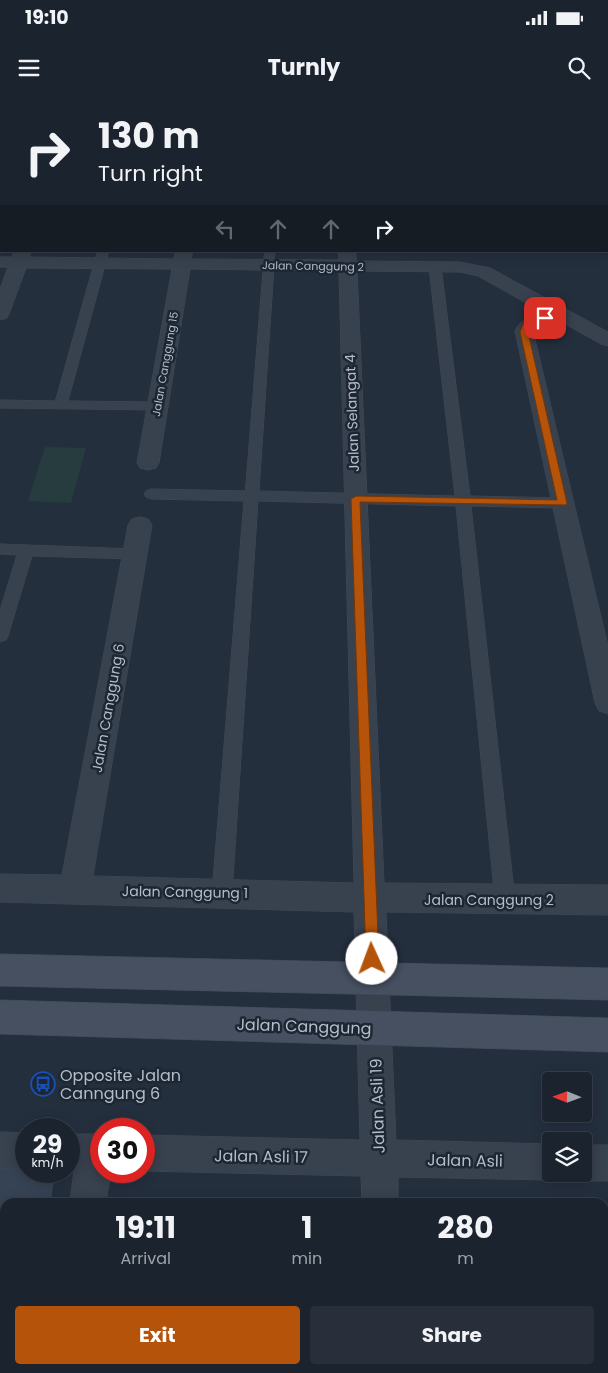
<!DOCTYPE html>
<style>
body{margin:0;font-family:Poppins,sans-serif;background:#282f3a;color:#f1f3f6;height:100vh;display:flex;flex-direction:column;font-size:19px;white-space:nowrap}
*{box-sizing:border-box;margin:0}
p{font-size:16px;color:#a0a4aa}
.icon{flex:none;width:28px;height:28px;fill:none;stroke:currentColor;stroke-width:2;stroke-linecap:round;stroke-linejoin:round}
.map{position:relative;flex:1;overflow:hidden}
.details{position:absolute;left:0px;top:1098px;width:609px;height:176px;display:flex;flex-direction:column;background:#1b232e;border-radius:15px 15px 0 0;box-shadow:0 2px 12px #0003,0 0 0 1px #39404a}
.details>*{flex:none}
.top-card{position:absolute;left:0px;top:0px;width:609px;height:152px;box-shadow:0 2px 12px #0003,0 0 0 1px #39404a;background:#1b232e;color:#f1f3f6;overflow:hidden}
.needle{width:32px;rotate:271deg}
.controls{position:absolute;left:542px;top:972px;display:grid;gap:10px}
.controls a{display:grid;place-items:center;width:50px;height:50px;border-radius:5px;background:#1b232e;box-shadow:0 2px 12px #0003,0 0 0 1px #39404a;font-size:25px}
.speed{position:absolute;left:15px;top:1018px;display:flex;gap:10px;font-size:25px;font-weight:700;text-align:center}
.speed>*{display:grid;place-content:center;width:65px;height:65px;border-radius:50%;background:#1b232e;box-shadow:0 2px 12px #0003,0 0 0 1px #39404a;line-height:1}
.speed small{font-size:12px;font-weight:400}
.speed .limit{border:8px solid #d22;background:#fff;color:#111}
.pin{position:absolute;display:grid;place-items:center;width:42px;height:42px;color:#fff;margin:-21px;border-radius:10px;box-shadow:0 2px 8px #0006}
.me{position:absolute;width:55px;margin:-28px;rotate:358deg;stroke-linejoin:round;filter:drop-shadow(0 0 4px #0008)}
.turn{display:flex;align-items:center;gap:18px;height:105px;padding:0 15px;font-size:22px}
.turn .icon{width:65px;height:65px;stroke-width:2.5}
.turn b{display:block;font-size:35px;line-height:42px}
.lanes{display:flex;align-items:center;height:48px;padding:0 15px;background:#0003;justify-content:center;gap:25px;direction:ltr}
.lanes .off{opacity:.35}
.eta{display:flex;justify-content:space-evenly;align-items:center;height:85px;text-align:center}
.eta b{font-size:30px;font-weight:700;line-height:35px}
.primary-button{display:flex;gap:10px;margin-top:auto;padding:10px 15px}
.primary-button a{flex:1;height:58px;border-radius:5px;background:#b45309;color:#fff;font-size:20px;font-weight:700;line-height:58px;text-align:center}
.primary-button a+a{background:#282f3a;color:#f1f3f6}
.status{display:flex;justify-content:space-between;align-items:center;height:35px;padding:0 25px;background:#1b232e;direction:ltr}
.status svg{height:14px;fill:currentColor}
header{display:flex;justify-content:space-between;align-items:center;height:65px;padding:0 15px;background:#1b232e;font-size:22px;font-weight:700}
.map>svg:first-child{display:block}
.green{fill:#263c3f}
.building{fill:#364354}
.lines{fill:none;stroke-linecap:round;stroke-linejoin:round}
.lane-casing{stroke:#414a57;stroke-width:1}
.street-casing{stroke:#414a57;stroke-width:1}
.secondary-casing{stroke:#414a57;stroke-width:1}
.lane{fill:#38414e;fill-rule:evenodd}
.street{fill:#38414e;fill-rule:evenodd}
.secondary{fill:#465061;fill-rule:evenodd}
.route{fill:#b45309;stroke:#753606}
.labels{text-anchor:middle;stroke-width:5;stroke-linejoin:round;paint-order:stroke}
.far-street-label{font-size:11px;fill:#b4bcc9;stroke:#1d2633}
.street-label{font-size:14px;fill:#b4bcc9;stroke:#1d2633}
.near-street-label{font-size:16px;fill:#b4bcc9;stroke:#1d2633}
.near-poi-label{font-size:16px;fill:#b4bcc9;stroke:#1d2633;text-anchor:start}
</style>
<div class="status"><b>19:10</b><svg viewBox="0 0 49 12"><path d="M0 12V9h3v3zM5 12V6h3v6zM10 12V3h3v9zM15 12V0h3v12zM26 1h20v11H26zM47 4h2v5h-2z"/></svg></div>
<header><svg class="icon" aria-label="menu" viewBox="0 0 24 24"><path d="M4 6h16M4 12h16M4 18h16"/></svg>Turnly<svg class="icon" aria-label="search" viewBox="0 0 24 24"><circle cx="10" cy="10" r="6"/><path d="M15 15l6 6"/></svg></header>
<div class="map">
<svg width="608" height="1273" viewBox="0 0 608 1273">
<rect width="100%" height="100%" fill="#242f3e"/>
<path class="green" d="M45,347l41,1 -15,55 -43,-2z"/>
<path class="building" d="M0,1053h26v18h29l-4,31h-46v167h20l-1,4h-24z"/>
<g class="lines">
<g class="lane-casing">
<path id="lane" d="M98,151h11l-41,150 90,1 7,4 -7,4 -158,-2v-8l55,1z
M265,151h10l-16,240 196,5 -26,-229 6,-3 6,3 29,229 92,2 5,2 2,3 -2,3 -5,2 -91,-2 44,394 -3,7 -7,2 -7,-2 -3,-7 -39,-394 -198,-5 -26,392 -3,7 -7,2 -7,-2 -3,-7 32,-392 -93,-2 -5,-2 -2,-3 2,-3 5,-2 94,2z
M0,444l135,5 5,1 3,4 -3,4 -5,1 -103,-3 -24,80 -2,4 -6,2v-32l17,-55 -17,-1z"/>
</g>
<g class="street-casing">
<path id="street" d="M105,0h19l1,1h-19z
M14,151h18l-3,6 145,2 1,-8h18l-2,8 148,1 -1,-9h18v10l104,1 30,6 118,64v14l-7,-2 -43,-24 -25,11 75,315v68l-9,-3 -4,-8 -80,-372c4,-12 18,-14 29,-18l-66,-37 -18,-4 -103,-1 27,612 224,2v30l-222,-3 10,228 155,4v30l13,1 -13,5 -153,-3v25h-36l-1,-26 -217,-5v-36l216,5 -6,-228 -354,-10v-28l62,1 66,-350 4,-6 8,-2 8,2 4,6 -59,351 261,7 -15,-612 -149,-2 -31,194 -3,5 -8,2 -8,-2 -3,-5 35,-194 -146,-1 -17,46 -2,4 -7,2v-31l8,-22h-8v-10h12z
M0,1032l26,1v36l-26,-1z
M69,1034h32v37h10l-5,31h-36l4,-32h-5z
M584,1045h24v36h-24l-13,-5 -1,-2h14z
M45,1269h40l1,4h-42z
M366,1269h40l1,4h-42z"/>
</g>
<g class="secondary-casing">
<path id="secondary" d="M0,854l608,14v32l-608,-14z
M0,900l608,18v34l-608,-18z"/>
</g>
<use href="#lane" class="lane"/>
<use href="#street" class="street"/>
<use href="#secondary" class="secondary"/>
</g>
<path class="route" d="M545,216l4,2 -1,2 -19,7 -1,5 39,171 -1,2 -206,-3 19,457 -2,4 -5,2 -4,-2 -2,-4 -15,-460 5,-3 201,4 -37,-168 3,-8z"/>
<defs>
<g id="bus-ring" transform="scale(1.25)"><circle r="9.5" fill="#1d2633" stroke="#1a4fb4" stroke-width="1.5"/><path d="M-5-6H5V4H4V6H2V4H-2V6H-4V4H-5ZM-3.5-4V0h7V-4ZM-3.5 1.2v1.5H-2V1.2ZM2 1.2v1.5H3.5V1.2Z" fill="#1a4fb4"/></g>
</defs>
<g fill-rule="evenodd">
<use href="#bus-ring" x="43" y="984"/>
</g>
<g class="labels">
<g class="far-street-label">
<text transform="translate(313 166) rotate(1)" y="4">Jalan Canggung 2</text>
<text transform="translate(165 264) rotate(-80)" y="4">Jalan Canggung 15</text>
</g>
<g class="street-label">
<text transform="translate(352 313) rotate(-92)" y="5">Jalan Selangat 4</text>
<text transform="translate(108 608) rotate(-80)" y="5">Jalan Canggung 6</text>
<text transform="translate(185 792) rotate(1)" y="5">Jalan Canggung 1</text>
<text x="489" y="805">Jalan Canggung 2</text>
</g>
<g class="near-street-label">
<text transform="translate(304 926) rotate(2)" y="6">Jalan Canggung</text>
<text transform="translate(377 1006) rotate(-92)" y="6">Jalan Asli 19</text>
<text transform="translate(261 1056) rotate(1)" y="6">Jalan Asli 17</text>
<text transform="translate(465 1060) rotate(1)" y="6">Jalan Asli</text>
</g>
<g class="near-poi-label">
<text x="60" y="981">Opposite Jalan<tspan x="60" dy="18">Canngung 6</tspan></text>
</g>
</g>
</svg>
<div class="controls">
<a><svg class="needle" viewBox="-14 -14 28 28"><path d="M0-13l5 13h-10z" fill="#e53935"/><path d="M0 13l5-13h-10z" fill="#a0a4aa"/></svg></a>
<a><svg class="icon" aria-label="layers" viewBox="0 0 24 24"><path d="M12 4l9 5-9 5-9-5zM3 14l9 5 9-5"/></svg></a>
</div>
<div class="speed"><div>29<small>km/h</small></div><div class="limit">30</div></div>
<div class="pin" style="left:545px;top:218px;background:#d93025"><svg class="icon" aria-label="arrive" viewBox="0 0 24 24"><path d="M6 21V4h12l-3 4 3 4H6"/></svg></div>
<svg class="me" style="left:372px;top:859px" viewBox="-20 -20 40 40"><circle r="19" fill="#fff"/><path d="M0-13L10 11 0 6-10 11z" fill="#b45309"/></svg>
<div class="top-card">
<div class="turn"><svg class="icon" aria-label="right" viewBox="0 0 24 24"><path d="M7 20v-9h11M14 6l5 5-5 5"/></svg><div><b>130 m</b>Turn right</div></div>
<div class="lanes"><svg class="icon off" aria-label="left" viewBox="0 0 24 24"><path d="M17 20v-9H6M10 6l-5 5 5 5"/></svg><svg class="icon off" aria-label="ahead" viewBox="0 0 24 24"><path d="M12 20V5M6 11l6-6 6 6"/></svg><svg class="icon off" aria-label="ahead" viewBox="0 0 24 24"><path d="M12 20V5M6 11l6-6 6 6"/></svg><svg class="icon" aria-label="right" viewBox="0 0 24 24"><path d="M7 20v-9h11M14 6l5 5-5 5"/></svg></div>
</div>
<section class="details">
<div class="eta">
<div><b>19:11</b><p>Arrival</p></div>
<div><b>1</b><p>min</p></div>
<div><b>280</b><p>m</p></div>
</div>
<div class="primary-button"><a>Exit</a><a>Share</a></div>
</section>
</div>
